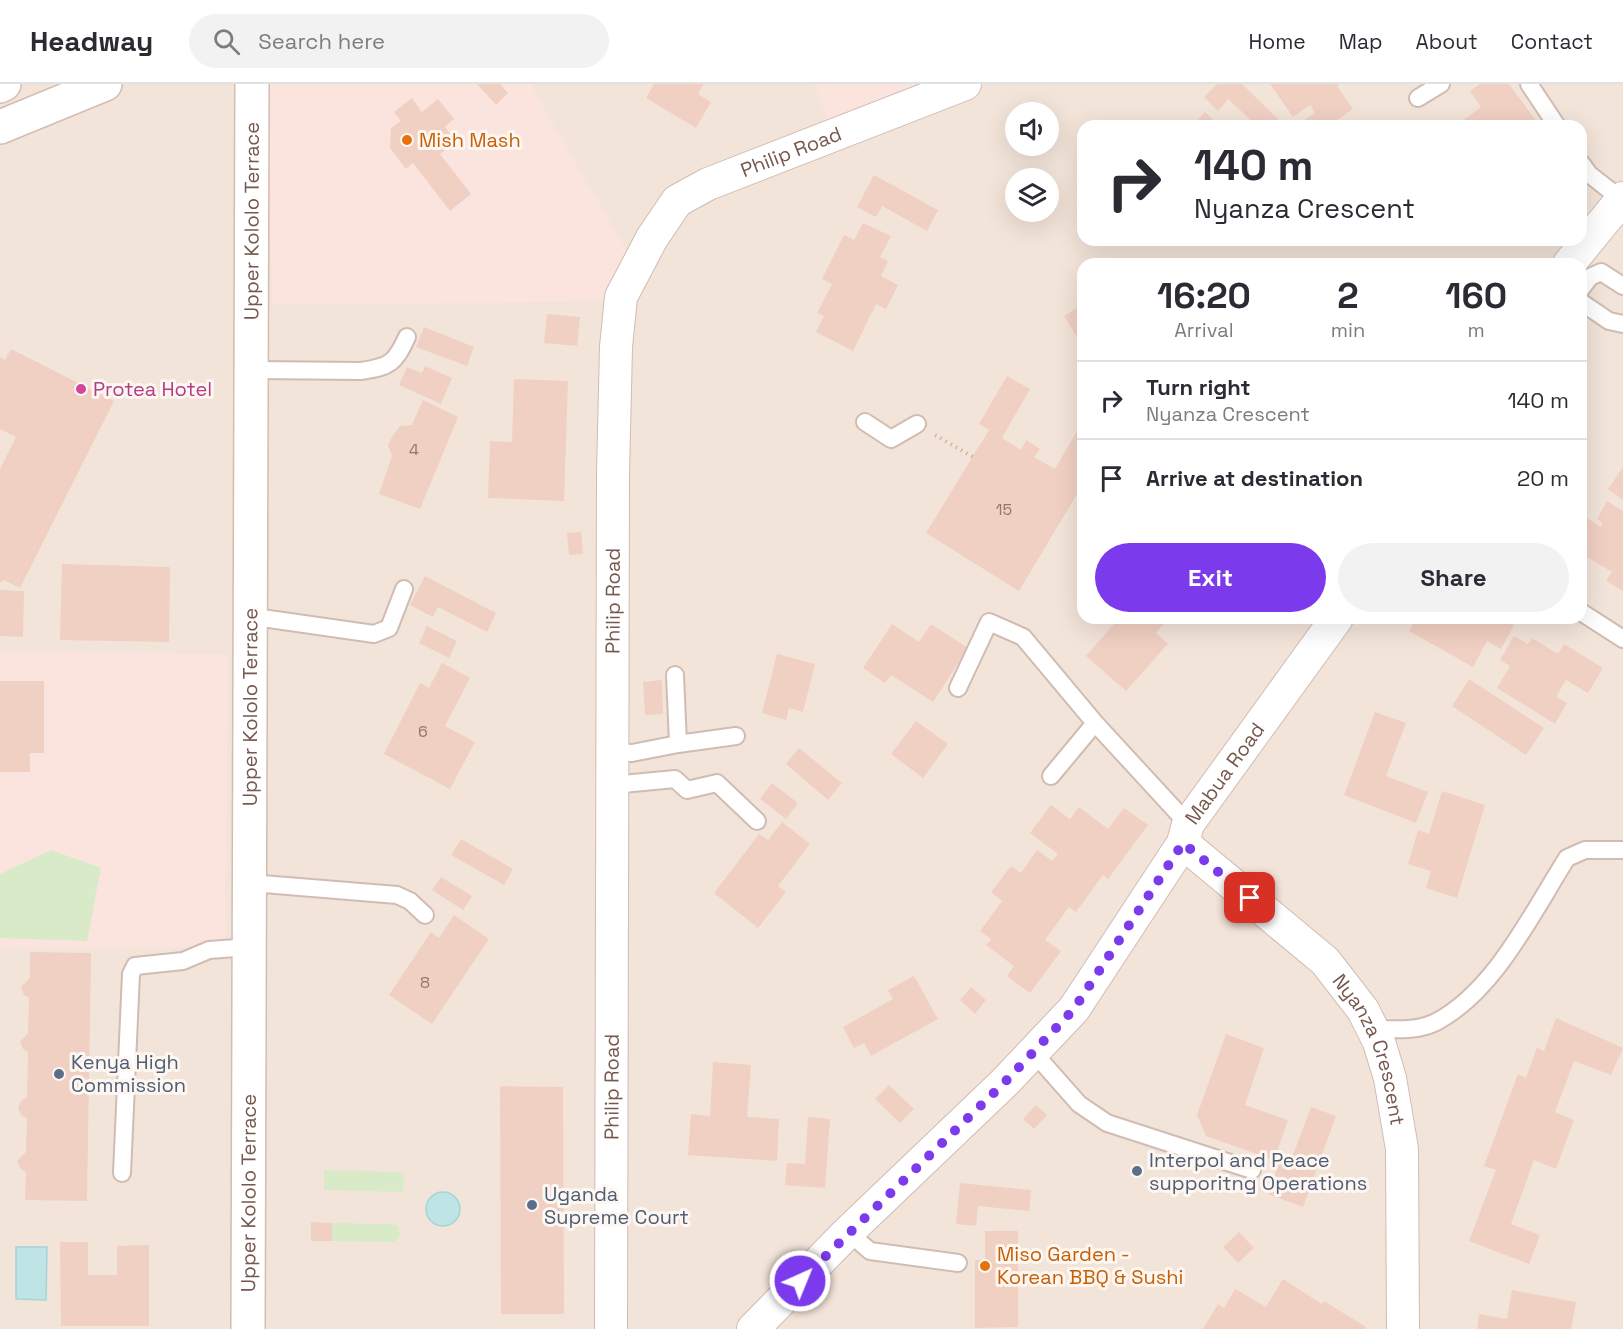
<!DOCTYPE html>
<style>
body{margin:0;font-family:"Space Grotesk",sans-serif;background:#f2f2f3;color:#2b2b33;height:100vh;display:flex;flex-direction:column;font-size:22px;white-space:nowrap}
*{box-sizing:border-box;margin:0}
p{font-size:20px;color:#7c7c81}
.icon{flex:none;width:33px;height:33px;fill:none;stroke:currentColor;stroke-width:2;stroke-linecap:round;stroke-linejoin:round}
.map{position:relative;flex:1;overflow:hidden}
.panel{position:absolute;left:1077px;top:174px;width:510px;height:366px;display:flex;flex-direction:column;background:#fff;border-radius:18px;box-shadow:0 6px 24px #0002}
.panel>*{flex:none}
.guide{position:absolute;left:1077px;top:36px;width:510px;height:126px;border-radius:18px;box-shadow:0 6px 24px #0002;background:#fff;color:#2b2b33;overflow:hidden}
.controls{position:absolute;left:1005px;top:18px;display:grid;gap:12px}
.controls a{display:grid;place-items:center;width:54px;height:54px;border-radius:50%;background:#fff;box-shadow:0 6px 24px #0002;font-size:30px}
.pin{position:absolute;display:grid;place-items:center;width:51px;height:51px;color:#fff;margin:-26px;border-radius:12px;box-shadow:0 3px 9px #0006}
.me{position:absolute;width:66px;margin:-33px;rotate:44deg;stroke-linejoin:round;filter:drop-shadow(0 0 4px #0008)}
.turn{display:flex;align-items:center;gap:21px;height:126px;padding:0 18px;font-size:27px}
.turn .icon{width:78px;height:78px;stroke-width:2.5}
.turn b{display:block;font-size:42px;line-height:51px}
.eta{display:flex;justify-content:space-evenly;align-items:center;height:102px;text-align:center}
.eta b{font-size:36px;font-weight:700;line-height:42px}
.primary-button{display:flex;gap:12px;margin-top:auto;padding:12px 18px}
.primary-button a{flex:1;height:69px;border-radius:36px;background:#7c3aed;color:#fff;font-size:24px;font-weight:700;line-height:69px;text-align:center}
.primary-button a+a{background:#f2f2f3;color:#2b2b33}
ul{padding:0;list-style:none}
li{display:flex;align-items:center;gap:18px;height:78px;padding:0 18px;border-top:2px solid #e1e1e2}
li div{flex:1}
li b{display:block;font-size:22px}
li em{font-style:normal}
header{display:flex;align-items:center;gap:36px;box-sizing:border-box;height:84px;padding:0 30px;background:#fff;border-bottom:2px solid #e1e1e2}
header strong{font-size:28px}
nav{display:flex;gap:33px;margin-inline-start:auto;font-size:21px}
.search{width:420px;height:54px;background:#f2f2f3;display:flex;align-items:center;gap:15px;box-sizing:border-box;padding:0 21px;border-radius:33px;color:#7c7c81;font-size:22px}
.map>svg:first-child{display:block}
.residential{fill:#f3e4d9;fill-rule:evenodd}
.commercial{fill:#fbe4de}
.green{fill:#d9eac8}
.water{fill:#bfe4e5;stroke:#a5d4d7;stroke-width:1.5}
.building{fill:#f0d0c3}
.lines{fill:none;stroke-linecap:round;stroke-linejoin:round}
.lane-casing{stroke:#d0bcb2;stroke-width:20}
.street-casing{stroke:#d0bcb2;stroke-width:34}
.secondary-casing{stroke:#d3bcb0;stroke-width:36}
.path{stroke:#d6b3a5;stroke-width:4;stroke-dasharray:1.5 4.5;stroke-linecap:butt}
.lane{stroke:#fff;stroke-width:16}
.street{stroke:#fff;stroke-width:32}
.secondary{stroke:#fff;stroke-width:33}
.route{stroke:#7c3aed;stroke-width:10;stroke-dasharray:0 18}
.food-dot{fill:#e8710a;stroke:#fef7f1;stroke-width:2}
.hotel-dot{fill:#d1479c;stroke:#fef7f1;stroke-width:2}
.service-dot{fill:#5c6f8a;stroke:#fef7f1;stroke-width:2}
.labels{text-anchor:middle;stroke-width:6;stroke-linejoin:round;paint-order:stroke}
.number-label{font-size:16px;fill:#94766b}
.food-label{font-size:20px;fill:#c56008;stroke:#fef7f1;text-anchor:start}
.street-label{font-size:20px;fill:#76584e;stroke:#fef7f1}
.hotel-label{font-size:20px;fill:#b23c85;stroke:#fef7f1;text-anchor:start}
.service-label{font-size:20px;fill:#4e5e75;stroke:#fef7f1;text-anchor:start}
</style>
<header>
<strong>Headway</strong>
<div class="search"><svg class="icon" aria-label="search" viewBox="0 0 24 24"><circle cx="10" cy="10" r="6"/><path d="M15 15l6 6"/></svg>Search here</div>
<nav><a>Home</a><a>Map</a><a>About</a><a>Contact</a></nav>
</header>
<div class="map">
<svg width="1623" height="1245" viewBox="0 0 1623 1245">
<rect width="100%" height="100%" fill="#fcf3ea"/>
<path class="residential" d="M0,0h1623v1245h-1623zM1016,28h32v34h-32zM1083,42h498v114h-498zM1016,94h32v34h-32zM1083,180h498v354h-498z"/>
<path class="commercial" d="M249,0h281l96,166 -13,51 -340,4 -6,-144z
M814,0h119l-104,41z
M0,568l228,2 -3,294h-225z"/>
<path class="green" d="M51,766l50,18 -14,73 -87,-3v-64z
M324,1086l73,2 6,3 2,7 -3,10 -78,-2z
M332,1139l60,1 6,3 2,9 -6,6 -62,-1z"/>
<path class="water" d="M426 1125a17 17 0 1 1 34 0a17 17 0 1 1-34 0Z
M16,1163h31l-1,53 -30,-1z"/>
<path class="building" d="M477,0h23l8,9 -12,12z
M654,0h50l-6,10 13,8 -15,26 -50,-30z
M1217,0h25l38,37 -5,5h-18l-29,-27 -10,12 -14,-14z
M1270,0h70l-3,2 16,23 -24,17h-30l-1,-2 17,-11 -5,-8 -17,12z
M1480,0h29l31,42h-84l25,-19 -11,-16z
M412,14l10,14 16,-13 16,20 -9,8 11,14 -16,13 31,40 -21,17 -37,-48 -7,6 -16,-21 1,-20 10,-7 -7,-9z
M1205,28l14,14h-27z
M874,91l64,35 -11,21 -45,-25 -6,11 -19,-10z
M863,139l28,13 -11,21 8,4 -7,15 17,9 -12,24 -10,-5 -23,47 -37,-19 8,-16 -7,-3 15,-29 -10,-5 22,-44 10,5z
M1083,220v43l-19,-31z
M547,230l33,3 -3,29 -33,-3z
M424,243l50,20 -7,19 -51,-19z
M11,265l103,52 -94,187 -16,-8 -4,3v-114l16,-32 -16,-8v-72l5,3z
M425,282l27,12 -11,26 -42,-19 8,-18 15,6z
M1007,292l23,13 -28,49 19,12 5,-10 14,9 -6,8 21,12 28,-48v63l-64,107 -93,-58 63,-103 -10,-6z
M514,295l54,2 -4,120 -76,-3 2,-57 22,1z
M423,316l35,17 -38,92 -41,-15 13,-38 -4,-11 4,-8 8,-11 12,-1z
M1623,383v33l-15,-11z
M1607,417l16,10v80l-17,-10 6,-9 -28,-17 4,-6 -7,-5v-16l6,-10 14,9 2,-4 -6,-4z
M581,448l2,22 -14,1 -2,-22z
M62,480l108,3 -1,75 -109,-2z
M425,492l71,37 -9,19 -49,-25 -5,10 -23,-12z
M0,506l24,1 -1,46 -23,-1z
M1119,534h50l-13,15 12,11 -42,47 -40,-35z
M1416,534h84l14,7 -13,24 -14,-8 -14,26 -64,-36z
M892,540l27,18 12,-18 37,24 -35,54 -42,-27 -6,8 -22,-15z
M427,542l30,15 -8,17 -30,-15z
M1514,552l14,8 4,-6 26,16 6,-10 39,24 -15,25 -22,-13 -10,17 11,6 -12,21 -58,-36 13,-22 -10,-6z
M777,570l38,10 -12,48 -14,-4 -3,12 -24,-7z
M442,579l28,15 -25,48 30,16 -25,47 -66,-35 36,-71 9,5z
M1469,595l75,49 -18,27 -74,-49z
M662,596l1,34 -18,1 -2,-33z
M0,597h44v72h-14v19h-30z
M1375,628l31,11 -20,53 42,16 -12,31 -72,-28z
M916,637l32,23 -25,34 -32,-24z
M799,664l43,35 -14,17 -42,-36z
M772,699l26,20 -12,16 -26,-20z
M1442,707l43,14 -28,93 -31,-10 5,-17 -23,-7 10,-34 11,4z
M1051,721l19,14 9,-12 29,22 16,-21 24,17 -40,54 -5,-4 -27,37 -7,-5 -24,33 16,11 -31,42 -23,-17 7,-10 -28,-21 5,-6 -11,-8 22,-30 -11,-9 20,-26 10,7 16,-23 15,11 6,-7 -28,-21z
M782,738l28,22 -32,42 8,6 -28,36 -44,-35 45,-59 9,6z
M461,755l52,30 -9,16 -53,-30z
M441,793l31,19 -9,14 -31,-20z
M454,831l35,24 -57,85 -43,-29 42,-63 8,6z
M30,868l61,1 -4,248 -62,-1 1,-28 -6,-4 -3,-7 9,-9 1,-34 -6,-3 -3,-8 4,-7 5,-2 1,-46 -5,-3 -3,-7 8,-9 1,-35 -5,-3 -3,-8 9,-9z
M914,892l24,43 -67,37 -7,-13 -10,5 -11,-21 50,-28 -5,-9z
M971,903l15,13 -11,14 -15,-14z
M1556,934l67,30 -12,27 -37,-14 -19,51 19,8 -18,49 -22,-9 -23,64 29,11 -11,29 -60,-23 27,-71 -12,-4 34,-92 8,4 11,-30 7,3z
M1226,950l38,14 -19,57 43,15 -14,40 -68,-24 -9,-21z
M713,978l38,3 -4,52 32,2 -2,42 -89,-6 3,-41 19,2z
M889,1001l25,24 -14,14 -25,-24z
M500,1002l63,1 1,227h-63z
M1036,1021l11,10 -13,14 -11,-10z
M1311,1023l25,9 -33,91 -35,-13 12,-34 10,3z
M808,1033l22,2 -5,69 -40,-3 2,-22 18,1z
M960,1099l71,7 -2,21 -51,-5 -2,20 -20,-2z
M311,1138l21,1v18h-21z
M985,1147h33v96l-43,1v-68h10z
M1239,1148l15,16 -16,15 -15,-16z
M60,1158h28v33h29v-29l32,-1v81h-88z
M1283,1195l39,25 2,-3 42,26 -1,2h-162l15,-25 6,4 11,-19 31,18z
M1512,1206l64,12 -5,27h-94l2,-15 28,5z"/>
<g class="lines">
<g class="lane-casing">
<path id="lane" d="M1529,0l28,42
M1418,14l23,-14
M1581,79l8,11 33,26
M1581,205l9,-12 11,-5 22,14
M1581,218l28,19 14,3
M250,286l111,1c29,-4 34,-8 46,-34
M865,338l26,17 26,-15
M1581,528l42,27
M248,532l126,18 15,-6 15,-39
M958,604l31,-66 34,15 72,86 93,101
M678,660l58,-8
M612,668l20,1 46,-9 -3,-69
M1051,692l44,-53
M612,701l63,-6 12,11 30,-7 40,38
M250,799l147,12 13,6 15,14
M1372,945c22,0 44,3 64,-7 59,-31 96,-109 131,-164l18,-8h38
M1034,969l45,51 28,19 145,47
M122,1089l9,-199 4,-8 48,-5 26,-11 41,-3
M848,1148l22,19 88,12"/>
</g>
<g class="street-casing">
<g id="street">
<path d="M1569,180l54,-66"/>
<path id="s1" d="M1183,759l142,118 38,49 16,32 11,36 12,71 1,180"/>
<path id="s2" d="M611,1245l2,-855 3,-127 5,-50 31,-59 25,-37 31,-17 257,-100"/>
<path id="s3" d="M753,1245l95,-97 157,-150 69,-73 109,-166 5,-19 149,-206"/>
</g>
</g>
<g class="secondary-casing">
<g id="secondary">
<path d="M0,2l4,-2"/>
<path d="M0,43l105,-43"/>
<path id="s4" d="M248,1245l4,-1245"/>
</g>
</g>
<path class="path" d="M935,351l38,22"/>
<use href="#lane" class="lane"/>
<use href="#street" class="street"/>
<use href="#secondary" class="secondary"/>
</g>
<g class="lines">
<path class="route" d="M800,1197l205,-199 69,-73 109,-166 67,55"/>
</g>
<g class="food-dot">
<circle cx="407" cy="56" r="6"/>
<circle cx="985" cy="1182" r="6"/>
</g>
<circle class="hotel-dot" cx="81" cy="305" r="6"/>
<g class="service-dot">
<circle cx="59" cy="990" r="6"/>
<circle cx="1137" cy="1087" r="6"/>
<circle cx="532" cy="1121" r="6"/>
</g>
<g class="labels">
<g class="number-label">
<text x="414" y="371">4</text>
<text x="1004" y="431">15</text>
<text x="423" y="653">6</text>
<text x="425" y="904">8</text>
</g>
<g class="food-label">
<text x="419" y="63">Mish Mash</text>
<text x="997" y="1177">Miso Garden -<tspan x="997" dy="23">Korean BBQ &amp; Sushi</tspan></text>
</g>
<g class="street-label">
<text dy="7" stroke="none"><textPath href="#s2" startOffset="1268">Philip Road</textPath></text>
<text dy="7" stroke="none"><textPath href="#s4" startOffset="1108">Upper Kololo Terrace</textPath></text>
<text dy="7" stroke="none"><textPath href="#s2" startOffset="728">Philip Road</textPath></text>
<text dy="7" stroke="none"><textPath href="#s4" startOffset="622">Upper Kololo Terrace</textPath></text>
<text dy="7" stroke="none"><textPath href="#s3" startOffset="734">Mabua Road</textPath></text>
<text dy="7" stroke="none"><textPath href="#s1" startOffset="286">Nyanza Crescent</textPath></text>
<text dy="7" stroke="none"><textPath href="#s2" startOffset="242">Philip Road</textPath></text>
<text dy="7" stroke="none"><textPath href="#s4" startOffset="136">Upper Kololo Terrace</textPath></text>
</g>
<g class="hotel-label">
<text x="93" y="312">Protea Hotel</text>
</g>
<g class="service-label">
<text x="71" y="985">Kenya High<tspan x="71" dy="23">Commission</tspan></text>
<text x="1149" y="1083">Interpol and Peace<tspan x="1149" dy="23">supporitng Operations</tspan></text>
<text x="544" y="1117">Uganda<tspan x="544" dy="23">Supreme Court</tspan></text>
</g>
</g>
</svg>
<div class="controls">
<a><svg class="icon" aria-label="sound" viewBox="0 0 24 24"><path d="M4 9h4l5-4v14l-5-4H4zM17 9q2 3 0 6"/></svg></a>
<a><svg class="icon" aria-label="layers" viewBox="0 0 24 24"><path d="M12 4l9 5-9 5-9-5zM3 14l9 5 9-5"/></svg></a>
</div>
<div class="pin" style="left:1250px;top:814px;background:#d93025"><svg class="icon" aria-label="arrive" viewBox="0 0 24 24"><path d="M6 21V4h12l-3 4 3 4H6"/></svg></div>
<svg class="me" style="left:800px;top:1197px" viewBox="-20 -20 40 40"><circle r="17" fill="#7c3aed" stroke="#fff" stroke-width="3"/><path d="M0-11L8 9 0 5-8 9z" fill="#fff"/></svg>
<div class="guide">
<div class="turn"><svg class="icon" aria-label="right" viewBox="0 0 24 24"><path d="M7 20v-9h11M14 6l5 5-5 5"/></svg><div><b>140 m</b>Nyanza Crescent</div></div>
</div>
<section class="panel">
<div class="eta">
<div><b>16:20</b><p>Arrival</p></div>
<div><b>2</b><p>min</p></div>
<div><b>160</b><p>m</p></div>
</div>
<ul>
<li><svg class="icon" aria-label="right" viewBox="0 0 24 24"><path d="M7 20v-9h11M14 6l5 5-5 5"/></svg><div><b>Turn right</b><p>Nyanza Crescent</p></div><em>140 m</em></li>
<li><svg class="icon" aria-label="arrive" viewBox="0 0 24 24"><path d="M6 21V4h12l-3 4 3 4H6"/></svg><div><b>Arrive at destination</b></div><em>20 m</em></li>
</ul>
<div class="primary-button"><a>Exit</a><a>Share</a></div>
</section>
</div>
